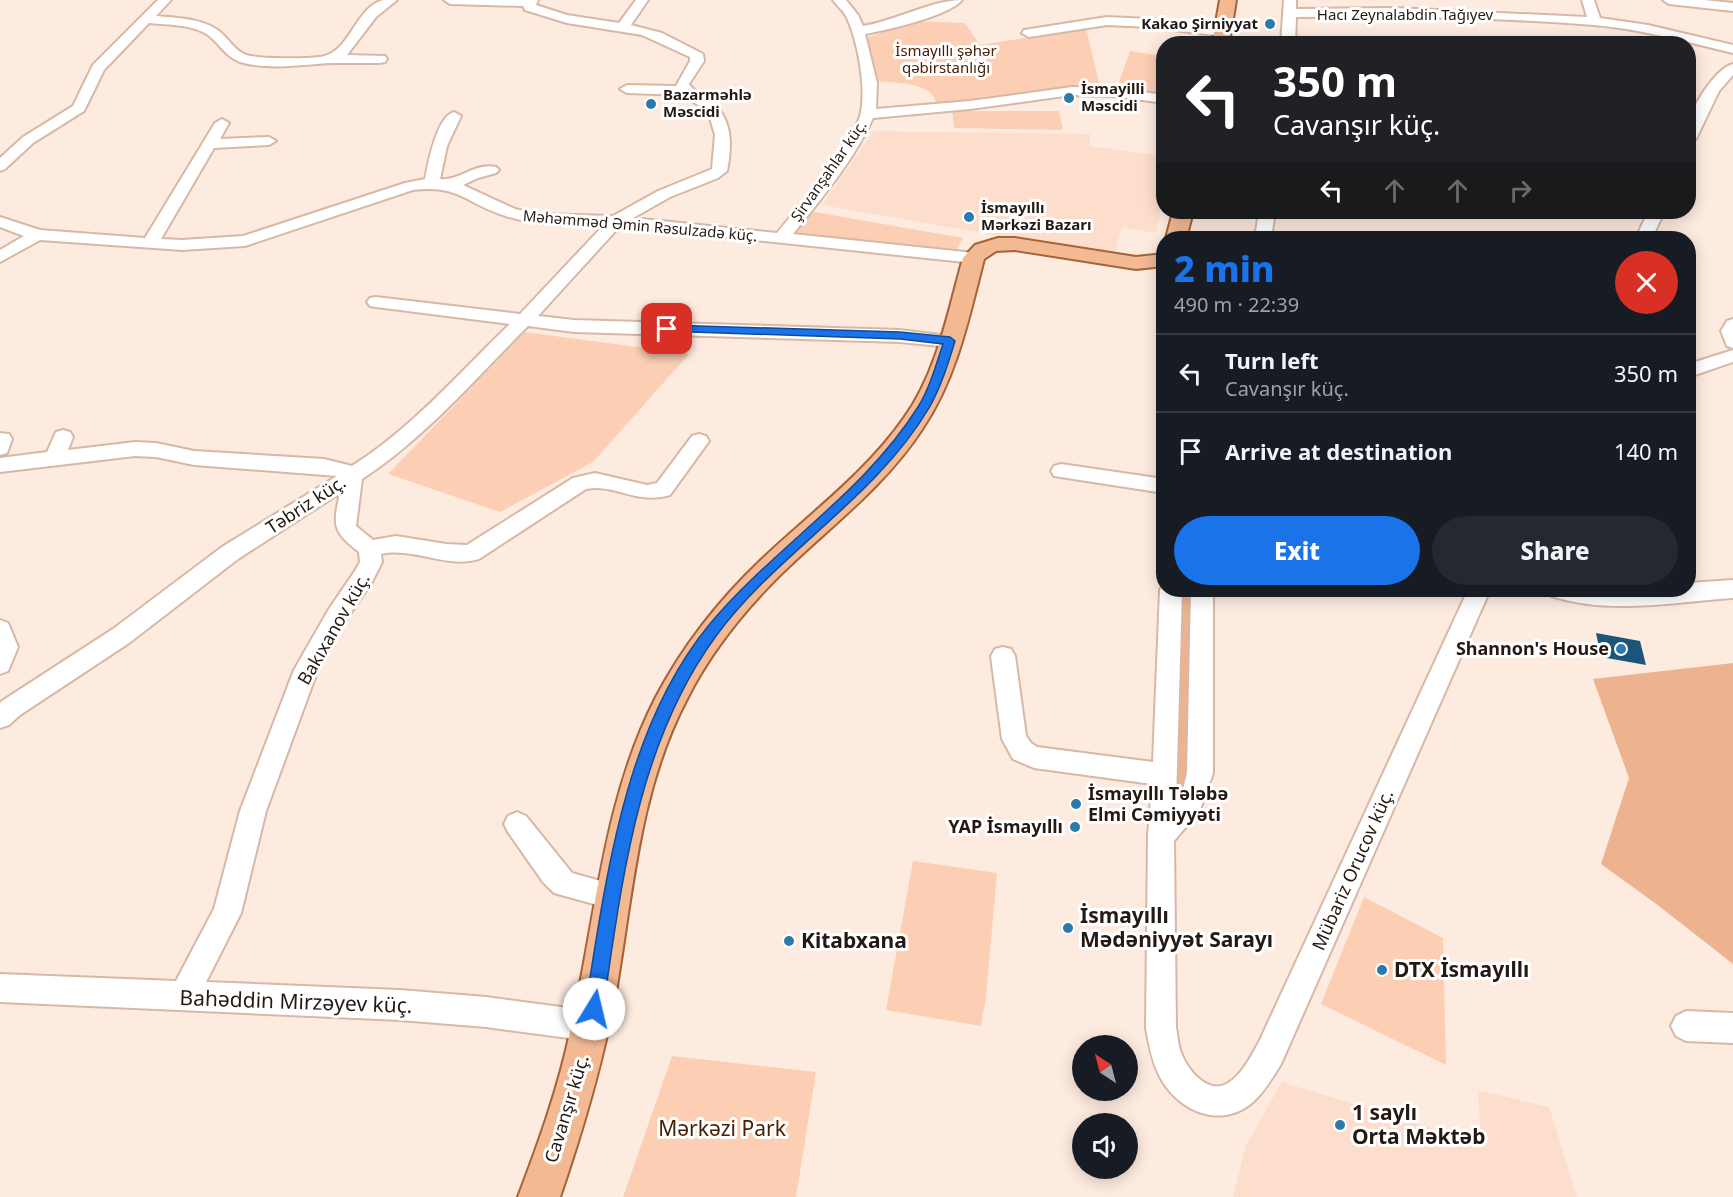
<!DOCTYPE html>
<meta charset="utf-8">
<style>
body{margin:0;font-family:"Noto Sans",sans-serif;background:#242831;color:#f1f3f6;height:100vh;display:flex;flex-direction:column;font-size:22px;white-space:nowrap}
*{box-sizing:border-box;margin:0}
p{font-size:20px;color:#9ea1a6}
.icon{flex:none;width:33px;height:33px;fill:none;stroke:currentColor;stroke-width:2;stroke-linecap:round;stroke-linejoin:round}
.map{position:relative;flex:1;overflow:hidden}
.panel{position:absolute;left:1156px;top:231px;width:540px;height:366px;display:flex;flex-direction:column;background:#171b24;border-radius:24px;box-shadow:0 3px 15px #0003}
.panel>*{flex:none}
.top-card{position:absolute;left:1156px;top:36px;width:540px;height:183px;border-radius:24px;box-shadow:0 3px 15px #0003;background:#202124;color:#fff;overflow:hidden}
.needle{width:39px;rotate:324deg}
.fabs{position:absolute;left:1072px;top:1035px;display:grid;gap:12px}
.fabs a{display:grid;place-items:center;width:66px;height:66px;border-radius:50%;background:#171b24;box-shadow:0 3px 15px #0003;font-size:30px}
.pin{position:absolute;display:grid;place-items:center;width:51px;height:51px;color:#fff;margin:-26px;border-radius:12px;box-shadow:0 3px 9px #0006}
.me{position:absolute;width:66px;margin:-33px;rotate:9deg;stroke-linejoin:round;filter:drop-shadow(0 0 4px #0008)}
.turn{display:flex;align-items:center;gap:21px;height:126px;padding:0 18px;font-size:27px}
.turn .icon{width:78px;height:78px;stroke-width:2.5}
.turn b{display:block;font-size:42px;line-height:51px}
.lanes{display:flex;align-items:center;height:57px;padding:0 18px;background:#0003;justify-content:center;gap:30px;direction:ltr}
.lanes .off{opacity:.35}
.round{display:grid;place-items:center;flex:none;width:63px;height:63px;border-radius:32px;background:#242831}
.headline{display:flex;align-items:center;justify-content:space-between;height:102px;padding:0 18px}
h1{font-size:36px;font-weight:800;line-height:45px;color:#1a73e8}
.button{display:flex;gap:12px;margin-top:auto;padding:12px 18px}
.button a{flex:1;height:69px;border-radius:36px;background:#1a73e8;color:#fff;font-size:24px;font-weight:800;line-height:69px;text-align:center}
.button a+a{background:#242831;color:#f1f3f6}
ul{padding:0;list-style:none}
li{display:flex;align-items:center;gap:18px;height:78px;padding:0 18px;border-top:2px solid #363941}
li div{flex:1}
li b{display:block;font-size:22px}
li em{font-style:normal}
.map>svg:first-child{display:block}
.built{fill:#fddecc}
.green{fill:#fccfb4}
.forest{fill:#edb38f}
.building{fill:#1b567a}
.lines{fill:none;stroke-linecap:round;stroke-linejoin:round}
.minor-casing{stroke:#d7b8a6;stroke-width:4}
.major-casing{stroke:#a56337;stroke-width:4}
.minor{fill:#fff;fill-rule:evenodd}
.major{fill:#f2b993;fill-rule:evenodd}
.route{fill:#1a73e8;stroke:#114b97;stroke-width:1.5}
.poi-dot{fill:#2a7aab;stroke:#fff;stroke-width:2}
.labels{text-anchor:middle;stroke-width:6;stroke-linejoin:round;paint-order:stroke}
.far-street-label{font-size:15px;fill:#251a13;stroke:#fff}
.far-poi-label{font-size:15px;font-weight:bold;fill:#251a13;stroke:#fff;text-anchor:start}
.far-park-label{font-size:15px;fill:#472106;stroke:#fff}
.street-label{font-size:18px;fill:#251a13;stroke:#fff}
.poi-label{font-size:18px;font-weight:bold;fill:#251a13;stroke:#fff;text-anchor:end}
.near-poi-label{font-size:21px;font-weight:bold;fill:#251a13;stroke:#fff;text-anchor:start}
.near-street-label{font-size:21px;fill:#251a13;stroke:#fff}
.near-park-label{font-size:21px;fill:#472106;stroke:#fff}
</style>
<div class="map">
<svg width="1733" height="1197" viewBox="0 0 1733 1197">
<rect width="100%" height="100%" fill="#feebe0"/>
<path class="built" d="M874,131l216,3v12l74,10v34l-8,43 -34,-6 -8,29 -292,-51z
M1282,1082l199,61 -3,-53 71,17 28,90h-344l13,-52z"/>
<path class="green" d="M915,21l50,2 15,22 106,-17 14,59 -14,2 -6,-3 -142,20c-2,-4 -4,-10 -7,-13 -13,-11 -38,-10 -54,-12l-11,-43z
M1130,51l34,5v39l-47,-7z
M952,111h107l4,19 -109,-2z
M809,211l154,27 -7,13 -165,-16z
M525,332l164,22 -96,108 -93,50 -112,-38z
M913,861l84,12 -11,124 -5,29 -95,-16z
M1364,897l79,41 3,127 -125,-61z
M672,1056l144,16 -20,125h-173z"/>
<path class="forest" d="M1178,590h12l-2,194 -16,23z
M1733,663v301l-74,-58 -58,-42 28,-86 -36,-99z"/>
<path class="building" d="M1596,633l44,8 6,24 -45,-8z"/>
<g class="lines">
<g class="minor-casing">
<path id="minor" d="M158,0h13l-15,16c20,2 46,2 63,15 9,7 16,20 27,24 16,4 57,4 74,2 31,-4 34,-49 63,-57 4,0 10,0 14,0l-21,17 -29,38 38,1 2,3 -2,3 -5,1c-16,0 -31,0 -47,0 -29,1 -63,8 -93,-1 -14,-5 -20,-18 -32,-27 -16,-11 -40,-10 -59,-12l-45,47 -20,41 -51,32 -28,26 -5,2v-13l23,-21 50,-31 20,-41z
M444,0h94l-2,5 31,10 52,8 17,-23h12l-17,25 31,8 41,21 1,7 -15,23c5,8 15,11 22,17 22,19 21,44 16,70l-9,7 -48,19 -37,21 144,15c20,-24 79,-94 84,-121 5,-26 -3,-70 -14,-94 -3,-7 -10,-12 -14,-18h13l12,15 5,11c32,-5 69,-26 99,-26 -13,16 -75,30 -97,34l12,49 -1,26 94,-8 102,-14 41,1 51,7v8l-51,-7 -41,-1 -102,14 -97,9c-19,42 -51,80 -80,116l181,19 6,1 2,4 -2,4 -6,1 -354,-37 -82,90 36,4 326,10 56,7 3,4 -3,4 -6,2 -50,-5 -326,-10 -46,-6c-52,52 -104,113 -166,153l-6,47 17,14 23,-4 50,8 21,1 106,-67 22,-5 52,12 10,-2 35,-47 7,-2 7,2 3,5 -39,54c-34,10 -56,-12 -84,-6l-107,70c-33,10 -65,-12 -98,-5l1,8 -10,20 -27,39 -28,51 -51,139 -25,102 -35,69 194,8 86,7 105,14 10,5 5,10 -5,10 -10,5 -105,-14 -86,-7 -400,-18v-28l176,7 38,-72 26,-98 54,-141 35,-61 26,-38 5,-9 -1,-10c-27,-21 -26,-27 -19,-59l-102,66 -109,84 -109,72 -11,10 -9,3v-25l2,-2 111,-72 109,-82 115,-71 -143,-11 -38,-8 -21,-1 -135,16v-14l47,-6 9,-20 7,-2 7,2 3,5 -5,13 67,-8 21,1 38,8 130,8 28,7c59,-37 108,-94 158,-142l-134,-17 -6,-1 -3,-4 3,-4 6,-1 144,17 83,-88c-33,-1 -66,0 -97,-10 -39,-12 -47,-32 -93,-26l-168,56 -63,4 -142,-10 -40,22v-12l24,-14 -24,-9v-10l40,13 105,8 70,-115 7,-4 7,4 -9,16 49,-2 7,4 -7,4 -55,3 -53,91 21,1 61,-4 162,-53 20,-4c3,-16 12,-63 29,-67l7,4 -14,30 -7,33c19,2 36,-17 56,-12l3,3 -3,3 -18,5 -15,7 52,24 22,5 76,2 45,-25 54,-22 3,-34 -5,-17 -9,-11 -18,-12 -56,-2 -7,-4 7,-4 49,1 14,-25v-4l-48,-22 -75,-12 -42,-13 -2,-4 -73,-2z
M1284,0h12v9l99,-1 192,9 -5,-17h12l6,18 48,7 85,20v8c-46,-11 -92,-24 -139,-28 -99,-8 -199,-9 -298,-8l-1,27h-14z
M1663,0h41l29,3v8l-64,-7z
M1107,17l43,2 72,9 7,4 -7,4 -72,-9 -43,-2 -78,12 -7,-4 2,-3z
M1733,64v11l-14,16 -23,48 -7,4c0,-6 -1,-13 0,-19 2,-17 27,-56 44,-60z
M1259,212h16l-4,26h-16z
M1648,212h16l-12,26h-16z
M1733,319v29l-6,-2 -6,-15 6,-10z
M1733,350v12l-44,15v-13z
M0,433l9,1 3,5 -5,14 -7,2z
M1061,464l103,15v14l-110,-17 -3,-5 3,-5z
M1733,580v18c-60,4 -124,17 -182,-2l-3,-6h141v-7z
M1164,584v6h18l-6,212 6,-8 5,-21 4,-183h22v183l-13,37 -26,31 2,187c2,9 2,19 6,27 6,15 24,37 42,30 16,-6 27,-29 35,-43l209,-452h22l-209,474c-8,13 -16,27 -28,38 -33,29 -78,8 -95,-29 -7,-15 -9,-29 -12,-45l2,-192 4,-52 -118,-16 -21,-9 -11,-20 -11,-83 4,-7 8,-2 8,2 4,7 11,80 5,7 6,4 116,15 7,-172z
M0,620l8,3 10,24 -10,24 -8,3z
M517,812l9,4 46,57 50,14 4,9 -4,9 -10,4 -58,-16 -11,-11 -35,-50 -4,-8 4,-8z
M1686,1011l47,2v30l-47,-2 -10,-5 -5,-10 5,-10z"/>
</g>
<g class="major-casing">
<path id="major" d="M1220,0h16l-7,44h-17z
M1173,212h20l-7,26h-20z
M998,238h17l121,19 28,-3v12l-28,3 -121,-19 -19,1 -12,8c-15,58 -27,118 -61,169 -38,59 -95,100 -144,148 -36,36 -69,77 -92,123 -48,91 -54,194 -71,293 -13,70 -33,138 -56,205h-42c21,-55 41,-111 53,-169 25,-111 32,-228 85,-331 27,-51 62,-96 104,-136 49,-47 105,-87 144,-143 33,-46 44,-106 59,-160l12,-13z"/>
</g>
<use href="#minor" class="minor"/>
<use href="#major" class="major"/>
</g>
<path class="route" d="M667,325l233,7 50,5 5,4c-7,23 -14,46 -26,67 -54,91 -151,144 -213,228 -79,108 -94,245 -113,373l-3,7 -6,2 -6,-2 -3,-7c21,-128 38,-279 124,-384 64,-77 155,-132 209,-218 12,-20 18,-42 25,-63l-43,-5 -237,-8v-5z"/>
<g class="poi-dot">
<circle cx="1270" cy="24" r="6"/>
<circle cx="1069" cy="98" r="6"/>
<circle cx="651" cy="104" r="6"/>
<circle cx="969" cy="217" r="6"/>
<circle cx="1621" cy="649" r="6"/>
<circle cx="1076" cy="804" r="6"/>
<circle cx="1075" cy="827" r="6"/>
<circle cx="1068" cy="928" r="6"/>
<circle cx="789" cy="941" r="6"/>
<circle cx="1382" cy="970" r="6"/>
<circle cx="1340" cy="1125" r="6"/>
</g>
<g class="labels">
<g class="far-street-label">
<text x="1405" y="20">Hacı Zeynalabdin Tağıyev</text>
<text transform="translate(829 171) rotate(-55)" y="5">Şirvanşahlar küç.</text>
<text transform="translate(640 226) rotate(5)" y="5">Məhəmməd Əmin Rəsulzadə küç.</text>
</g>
<g class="far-poi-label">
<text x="1258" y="29" text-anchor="end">Kakao Şirniyyat</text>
<text x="1081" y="94">İsmayilli<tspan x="1081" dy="17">Məscidi</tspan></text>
<text x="663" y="100">Bazarməhlə<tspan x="663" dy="17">Məscidi</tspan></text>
<text x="981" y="213">İsmayıllı<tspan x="981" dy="17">Mərkəzi Bazarı</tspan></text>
</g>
<g class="far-park-label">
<text x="946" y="56">İsmayıllı şəhər<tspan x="946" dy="17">qəbirstanlığı</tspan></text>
</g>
<g class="street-label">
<text transform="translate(306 505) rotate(-33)" y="6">Təbriz küç.</text>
<text transform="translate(334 629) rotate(-60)" y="6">Bakıxanov küç.</text>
<text transform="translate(1353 870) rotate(-66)" y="6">Mübariz Orucov küç.</text>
<text transform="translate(567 1109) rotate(-73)" y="6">Cavanşır küç.</text>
</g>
<g class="poi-label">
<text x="1609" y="655">Shannon's House</text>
<text x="1088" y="800" text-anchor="start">İsmayıllı Tələbə<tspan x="1088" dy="21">Elmi Cəmiyyəti</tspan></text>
<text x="1063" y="833">YAP İsmayıllı</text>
</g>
<g class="near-poi-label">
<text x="1080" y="923">İsmayıllı<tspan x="1080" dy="24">Mədəniyyət Sarayı</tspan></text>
<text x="801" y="948">Kitabxana</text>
<text x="1394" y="977">DTX İsmayıllı</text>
<text x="1352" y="1120">1 saylı<tspan x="1352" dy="24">Orta Məktəb</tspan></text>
</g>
<g class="near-street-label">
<text transform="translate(296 1002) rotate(2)" y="7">Bahəddin Mirzəyev küç.</text>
</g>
<g class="near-park-label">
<text x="722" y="1136">Mərkəzi Park</text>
</g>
</g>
</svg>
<div class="fabs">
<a><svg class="needle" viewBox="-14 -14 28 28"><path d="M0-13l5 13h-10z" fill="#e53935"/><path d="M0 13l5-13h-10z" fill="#9ea1a6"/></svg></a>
<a><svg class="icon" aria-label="sound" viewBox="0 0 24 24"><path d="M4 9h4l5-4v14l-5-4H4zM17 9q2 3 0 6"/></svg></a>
</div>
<div class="pin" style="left:667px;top:329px;background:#d93025"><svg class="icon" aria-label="arrive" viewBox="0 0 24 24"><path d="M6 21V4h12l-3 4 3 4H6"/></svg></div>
<svg class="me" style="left:594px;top:1009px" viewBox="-20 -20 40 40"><circle r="19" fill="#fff"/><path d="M0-13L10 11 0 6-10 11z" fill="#1a73e8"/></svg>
<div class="top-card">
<div class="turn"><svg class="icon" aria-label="left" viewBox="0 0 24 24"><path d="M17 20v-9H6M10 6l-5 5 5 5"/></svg><div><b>350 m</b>Cavanşır küç.</div></div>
<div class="lanes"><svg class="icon" aria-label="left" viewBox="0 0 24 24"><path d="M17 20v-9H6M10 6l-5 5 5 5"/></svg><svg class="icon off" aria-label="ahead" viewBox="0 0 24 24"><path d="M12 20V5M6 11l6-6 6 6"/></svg><svg class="icon off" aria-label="ahead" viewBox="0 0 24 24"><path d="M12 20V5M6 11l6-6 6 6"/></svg><svg class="icon off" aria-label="right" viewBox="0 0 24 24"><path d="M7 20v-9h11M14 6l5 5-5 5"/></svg></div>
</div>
<section class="panel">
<div class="headline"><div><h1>2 min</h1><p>490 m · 22:39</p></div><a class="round" style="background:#d93025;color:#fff"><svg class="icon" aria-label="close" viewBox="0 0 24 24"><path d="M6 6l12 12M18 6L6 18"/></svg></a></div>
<ul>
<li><svg class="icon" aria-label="left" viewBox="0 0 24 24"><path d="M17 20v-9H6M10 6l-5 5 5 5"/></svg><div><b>Turn left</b><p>Cavanşır küç.</p></div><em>350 m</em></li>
<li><svg class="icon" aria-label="arrive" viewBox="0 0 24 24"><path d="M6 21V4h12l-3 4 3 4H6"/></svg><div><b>Arrive at destination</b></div><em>140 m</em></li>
</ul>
<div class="button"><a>Exit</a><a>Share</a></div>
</section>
</div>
